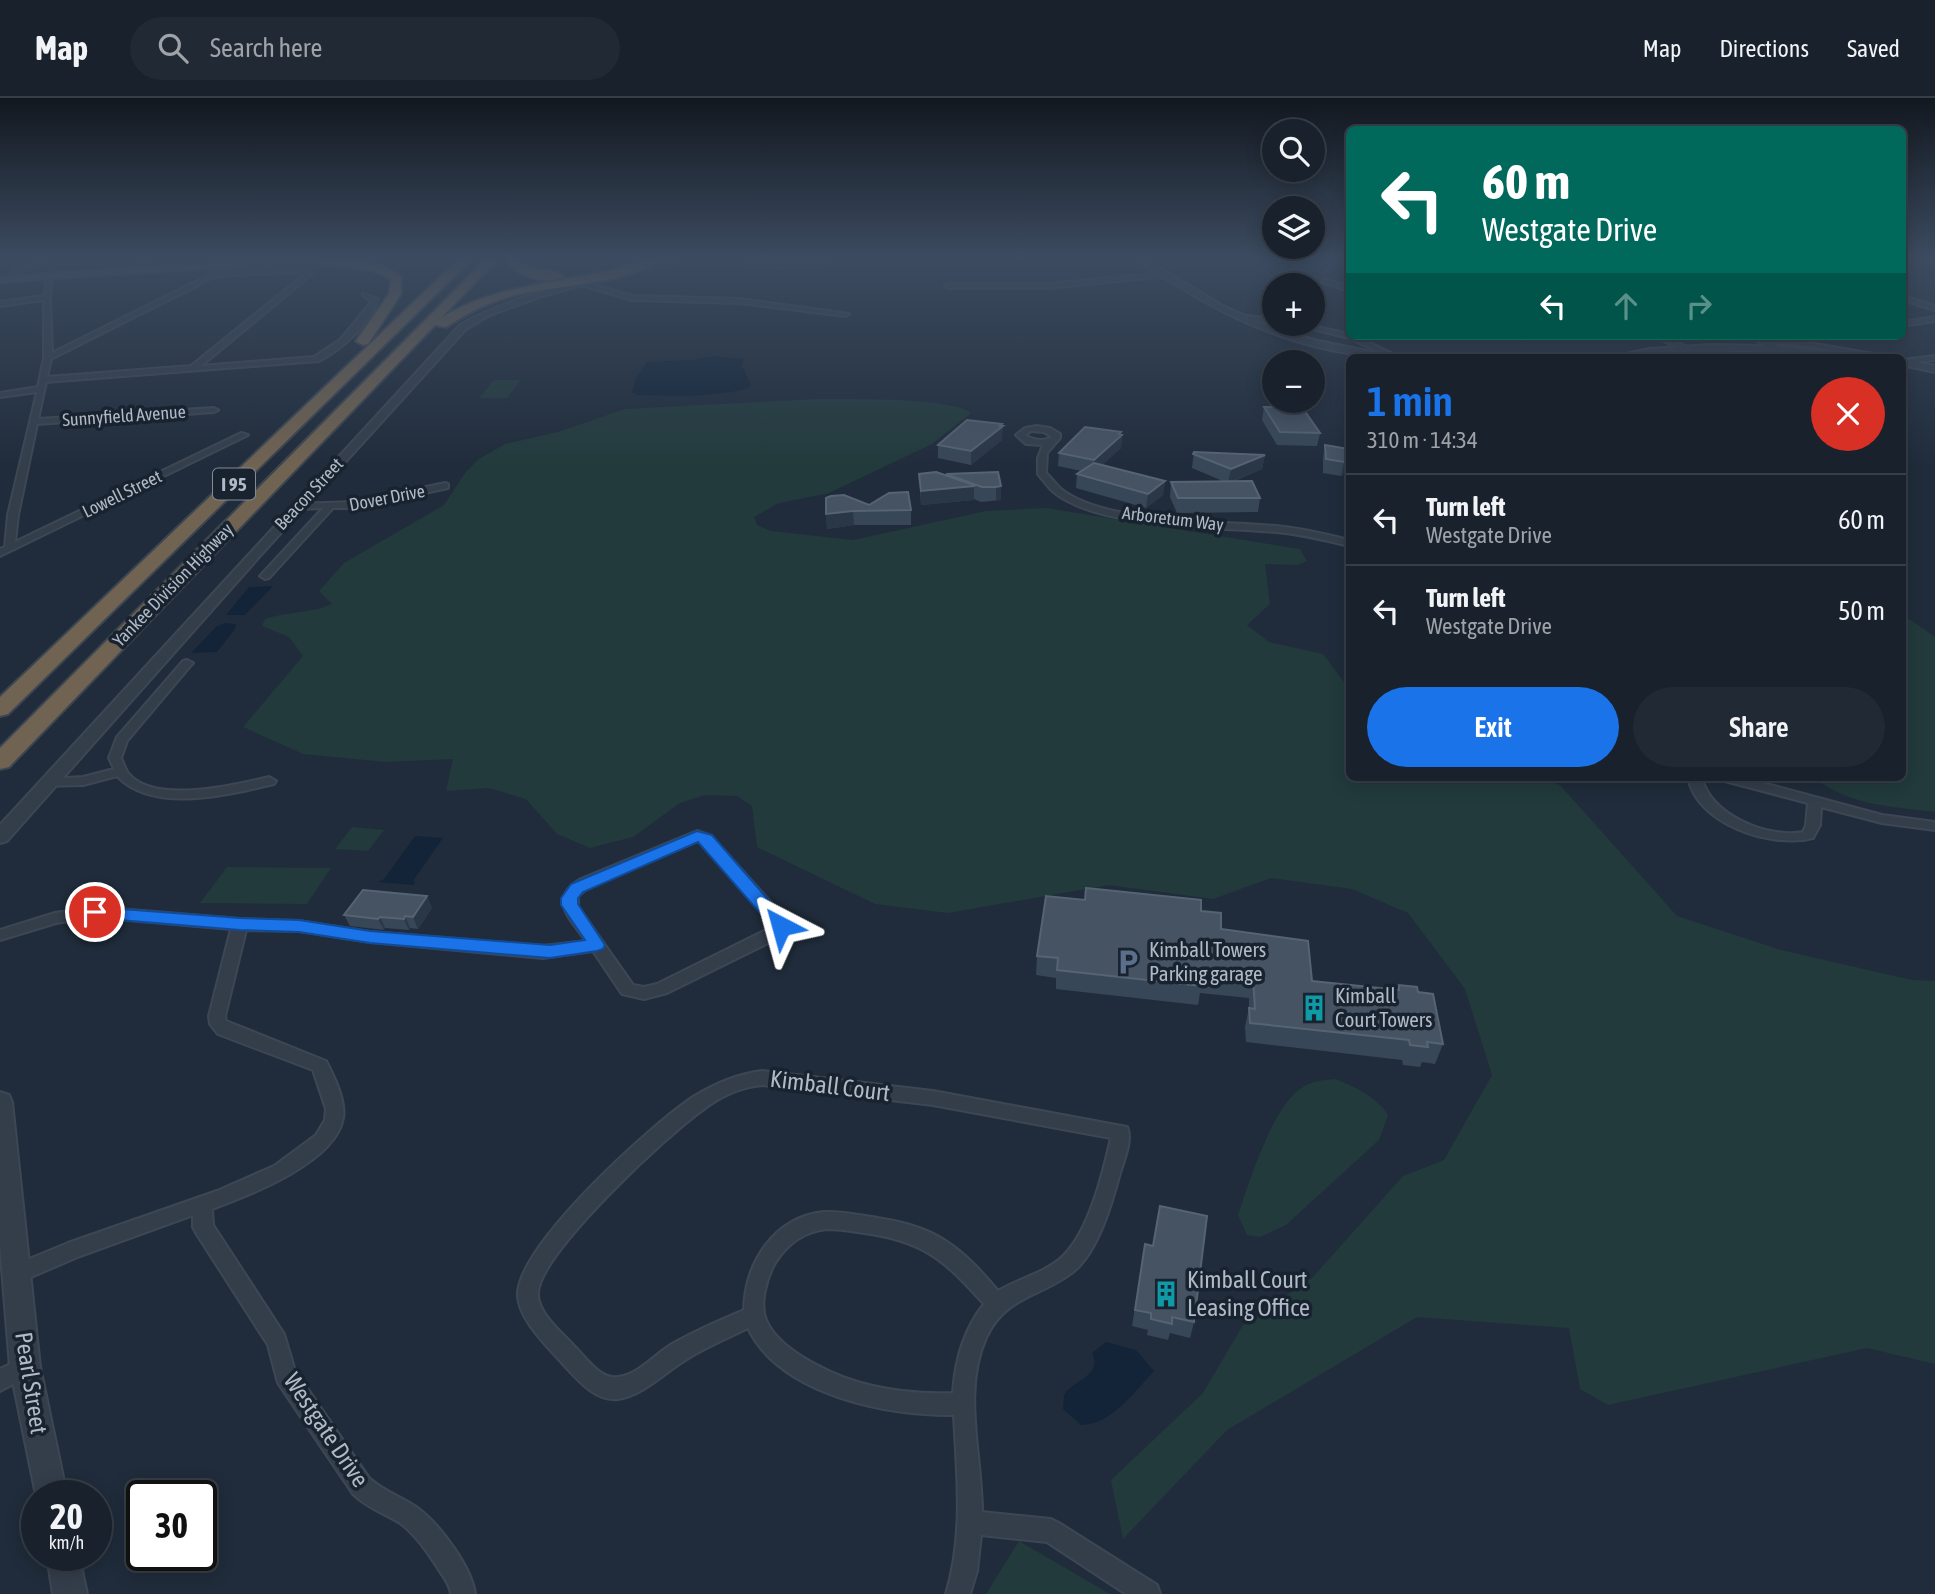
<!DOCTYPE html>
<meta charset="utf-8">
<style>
body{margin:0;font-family:"Asap Condensed",sans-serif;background:#212934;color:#f1f3f6;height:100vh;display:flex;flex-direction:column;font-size:26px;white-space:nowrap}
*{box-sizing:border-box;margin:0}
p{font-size:23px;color:#9fa3a9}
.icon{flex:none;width:38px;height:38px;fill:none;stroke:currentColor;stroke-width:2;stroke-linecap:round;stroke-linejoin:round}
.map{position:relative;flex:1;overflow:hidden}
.drawer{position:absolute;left:1346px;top:256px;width:560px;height:427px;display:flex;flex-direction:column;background:#18212c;border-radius:10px;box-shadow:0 4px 18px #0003,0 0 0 2px #363e48}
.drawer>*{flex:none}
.banner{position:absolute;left:1346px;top:28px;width:560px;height:214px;border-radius:10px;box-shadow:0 4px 18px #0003,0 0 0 2px #363e48;background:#00695c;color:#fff;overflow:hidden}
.buttons{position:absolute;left:1262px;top:21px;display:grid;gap:14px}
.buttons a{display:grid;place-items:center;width:63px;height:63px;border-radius:50%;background:#18212c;box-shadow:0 4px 18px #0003,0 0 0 2px #363e48;font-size:35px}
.speed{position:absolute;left:21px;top:1382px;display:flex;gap:14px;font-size:35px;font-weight:700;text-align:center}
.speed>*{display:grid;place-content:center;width:91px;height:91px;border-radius:50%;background:#18212c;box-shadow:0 4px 18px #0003,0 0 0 2px #363e48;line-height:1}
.speed small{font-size:18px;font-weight:400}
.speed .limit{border:4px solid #111;border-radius:10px;background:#fff;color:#111}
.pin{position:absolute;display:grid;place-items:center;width:60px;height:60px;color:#fff;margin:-30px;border:4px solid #fff;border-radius:50%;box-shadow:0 2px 7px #0007}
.me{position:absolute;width:77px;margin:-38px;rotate:321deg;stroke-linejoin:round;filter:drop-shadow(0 0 5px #0008)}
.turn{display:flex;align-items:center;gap:24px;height:147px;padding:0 21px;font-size:32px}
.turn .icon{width:91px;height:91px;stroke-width:2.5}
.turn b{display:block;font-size:49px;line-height:60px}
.lanes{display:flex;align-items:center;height:66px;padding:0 21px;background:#0003;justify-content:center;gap:35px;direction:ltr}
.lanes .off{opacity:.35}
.round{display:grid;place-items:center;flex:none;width:74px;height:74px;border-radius:37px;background:#212934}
.headline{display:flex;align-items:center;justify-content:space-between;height:119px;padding:0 21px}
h1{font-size:42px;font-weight:600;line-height:52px;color:#1a73e8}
.cta{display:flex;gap:14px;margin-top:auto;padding:14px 21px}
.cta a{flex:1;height:80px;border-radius:42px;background:#1a73e8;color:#fff;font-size:28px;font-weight:600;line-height:80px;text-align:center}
.cta a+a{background:#212934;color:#f1f3f6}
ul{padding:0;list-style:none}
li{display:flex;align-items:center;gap:21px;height:91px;padding:0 21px;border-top:2px solid #363e48}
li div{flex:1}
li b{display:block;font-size:26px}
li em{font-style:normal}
header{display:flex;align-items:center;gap:42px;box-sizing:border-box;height:98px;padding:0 35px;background:#18212c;border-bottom:2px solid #363e48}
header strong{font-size:33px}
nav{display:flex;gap:38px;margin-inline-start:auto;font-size:24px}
.search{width:490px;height:63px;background:#212934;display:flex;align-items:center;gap:18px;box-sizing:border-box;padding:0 24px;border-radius:38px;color:#9fa3a9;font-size:26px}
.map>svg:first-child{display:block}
.green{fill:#223a3c}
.water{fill:#132438}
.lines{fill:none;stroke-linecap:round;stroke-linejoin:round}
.minor-casing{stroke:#3d4754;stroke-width:4}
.tertiary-casing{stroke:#3d4754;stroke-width:4}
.secondary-casing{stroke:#3d4754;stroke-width:3}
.motorway-casing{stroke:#3c4652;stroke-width:4}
.minor{fill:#343e4b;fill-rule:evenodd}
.tertiary{fill:#343e4b;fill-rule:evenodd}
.secondary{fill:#424d5e;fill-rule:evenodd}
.motorway{fill:#716351;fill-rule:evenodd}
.wall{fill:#384757}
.shaded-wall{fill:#293747}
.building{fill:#455363;stroke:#556373;stroke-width:2}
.route{fill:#1a73e8;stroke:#114b97;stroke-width:2}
.labels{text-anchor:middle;stroke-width:7;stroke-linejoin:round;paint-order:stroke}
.far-street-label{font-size:18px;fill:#afb9c7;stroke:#19232f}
.shield{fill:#19232f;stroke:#828c99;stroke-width:2}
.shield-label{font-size:19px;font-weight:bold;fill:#afb9c7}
.poi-label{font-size:21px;fill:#afb9c7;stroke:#19232f;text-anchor:start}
.near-street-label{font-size:24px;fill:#afb9c7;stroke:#19232f}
.near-poi-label{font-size:24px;fill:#afb9c7;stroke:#19232f;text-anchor:start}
</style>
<header>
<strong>Map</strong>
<div class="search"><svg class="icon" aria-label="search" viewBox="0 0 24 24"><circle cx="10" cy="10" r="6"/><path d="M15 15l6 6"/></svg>Search here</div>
<nav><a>Map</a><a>Directions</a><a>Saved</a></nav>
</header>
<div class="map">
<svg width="1935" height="1496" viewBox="0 0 1935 1496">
<rect width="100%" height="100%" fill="#202c3b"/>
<path class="green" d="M494,282h27l-14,18h-28z
M817,301c29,0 135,-2 154,14l-39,31 -103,49 -50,10 -25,14 3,8 14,6 82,9 133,-29 60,-3 254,41 7,12 -9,4 -33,-1 5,40 -23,21 22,17 54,12 26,35v88h189l22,8 117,131 104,34 131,30 23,1v383l-68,-16 -259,57 -28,-16 -11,-61 -152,-11 -190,113 -104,109 -12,-59 92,-87 40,-68 69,-47 91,-102 41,-16 48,-85 -27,-86 -57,-76 -56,-24 -81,-11 -58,21 -104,-14 -161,28 -73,-9 -118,-57 -5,-41 -15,-10 -32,-1 -25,8 -47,34 -43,11 -33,-14 -31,-35 -37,-11 -43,3 7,-32 -67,3 -83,-8 -60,-27 60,-71 -14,-19 -27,-11 3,-7c22,-8 45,-5 67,-15l-13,-13 25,-28 100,-58 21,-32 14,-14 26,-15 53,-12 67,-23z
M1902,516l33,23v175c-40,-5 -90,-7 -121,-35h88z
M352,729l32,3 -16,21 -33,-2z
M227,769l104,1 -24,36 -107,-1z
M1336,981c20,9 40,17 52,36l-9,25 -93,85 -26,12 -13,-2 -9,-20c11,-33 34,-106 62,-126 11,-8 22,-9 36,-10z
M1019,1443l91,53h-124z"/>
<path class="water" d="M714,258l30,3 -2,7 9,19 -3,3c-34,10 -75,8 -110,7l-6,-3 3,-12 12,-18 46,-2z
M273,488l-28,29h-19l23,-28z
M225,525l11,1 -1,5 -18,23 -26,1 26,-27z
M415,738l28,2 -30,43 2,1 -2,3 -35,-3 6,-3z
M1106,1244l30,8 18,21c-19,20 -43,54 -73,54l-18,-16 1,-14c9,-15 39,-19 28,-42z"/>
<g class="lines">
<g class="minor-casing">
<path id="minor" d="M42,160h8l-33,15 -7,7 -5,-1 8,-8z
M151,160h8l-31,15 -5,-1z
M743,160l32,5 61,-5c-21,9 -74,14 -93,0z
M299,170l13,6 -111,92 113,-9 26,-17 32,-39 -9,-5v-2l15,5c-7,24 -36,50 -59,62l-273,21 -8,37 176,-11 4,2 -4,2 -177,12 -19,91 -3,27 226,-109 7,2 -248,121v-7l5,-2 3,-32 29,-123 -37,5v-4l38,-6 6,-29v-58l-44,6v-4l44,-6 3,-20 5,-1 -2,23 2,55 167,-83 5,2zM298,174l7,2 -114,92 -144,11 4,-18 165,-83z
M1166,175l2,3 -121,12h-99l-3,-2 3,-2h99z
M1324,181l25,8v4l-27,-9z
M584,184l48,14 107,3 110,15 -3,2 -107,-13 -107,-3 -50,-15z
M1902,198l33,10v4l-33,-10z
M1238,217l36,4v4l-38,-5z
M1935,219v4l-33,5v-4z
M1292,226h11l46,10v2h7l43,21h-10l-40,-19z
M1654,238h10l27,13 -7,2z
M1748,238h10l11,5 18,-2 103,18h-18l-85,-14 -11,1 2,4 -4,2z
M1935,258v4l-33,4v-4z
M1037,328l13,2 10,6v4l-13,15 -1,20c5,5 10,11 15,16 44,35 159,32 215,37 25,2 49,8 73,14v6c-24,-6 -48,-12 -73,-14 -60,-5 -172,-3 -220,-38 -7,-5 -13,-14 -18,-20v-16l5,-13 -17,-1 -10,-9 9,-7zM1031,333l13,1 8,5c-8,5 -20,3 -27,-2z
M445,385l3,1v4l-93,20h-22l-64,70 -4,1 -5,-3 63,-68 -25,1 -3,-1v-4l60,-2z
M187,562l6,3 -2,2 -64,76 -6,17c2,4 4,11 7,15 25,32 108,12 141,4l7,4 -2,3c-46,11 -120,30 -157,-8l-34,9 -40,1 -2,-3 2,-3 5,-1 35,-2 31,-8 -5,-11 8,-21 66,-76z
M1688,679h14c6,37 66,62 101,55l3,-7 2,-22 -87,-23 -2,-3h22l141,38 53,7v8l-53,-7 -61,-16 -1,18 -7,13c-42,11 -117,-14 -125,-61z
M697,733l14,5 73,81 4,11 -6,8 -115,57 -23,6 -22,-5 -29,-43 -50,7 -173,-16 -71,-11 -53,-1 -21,86 1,5 100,40c8,15 20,41 17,57 -7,44 -93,77 -131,91l1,16 71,109 11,37 74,107c15,14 34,19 50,31 21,16 53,59 56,85h-24c-1,-9 -7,-17 -12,-24 -11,-17 -23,-35 -39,-47 -16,-10 -33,-15 -47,-29l-75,-111 -10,-38 -72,-112 -3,-6v-12l-113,41 -63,27 -7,-2 -3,-7 3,-7 58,-24 149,-52 57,-25 42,-31 9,-15 1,-11 -13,-39 -95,-36 -8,-10 -1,-8 22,-87 -136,-12 -39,6 -56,17v-10l55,-17 40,-6 145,12 59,2 71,11 173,14 43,-5c-16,-23 -39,-42 -5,-62zM698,743l3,1 71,80v5l-115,57 -13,3 -11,-2 -55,-78v-11l13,-11z
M762,973l171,20 194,36c6,12 -3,33 -7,46 -8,30 -22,79 -47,99 -32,25 -68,24 -87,66 -24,53 -4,117 -4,174l69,7 8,4 98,62 3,9h-34l-79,-52 -66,-7 -4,36 -7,23h-24c18,-60 11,-118 8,-179 -66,1 -174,-20 -206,-87 -20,10 -42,19 -61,31 -22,13 -43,36 -69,40 -23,3 -42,-21 -56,-36 -15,-17 -46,-46 -44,-71 5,-51 132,-166 175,-195 21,-13 45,-23 69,-26zM762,987l171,20 178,33c-8,35 -22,95 -50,120 -17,15 -43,21 -63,33 -16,-19 -33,-38 -54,-51 -22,-14 -47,-19 -72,-23 -15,-2 -32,-6 -48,-5 -50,5 -79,51 -80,98 -24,10 -49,21 -72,34 -17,10 -34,31 -54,33 -17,3 -31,-18 -42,-29 -12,-14 -40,-35 -38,-56 4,-41 130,-158 166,-183 17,-13 37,-22 58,-24zM827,1131c15,0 29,3 44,5 56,9 76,29 113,70 -20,25 -29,58 -31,89 -26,1 -54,-1 -80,-7 -33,-7 -93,-33 -107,-66 -7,-16 1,-43 9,-57 12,-19 30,-32 52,-34z
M25,1259l7,3 4,7 -4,7 -32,17v-22z"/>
</g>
<g class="tertiary-casing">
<path id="tertiary" d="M676,160h13l-144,37 -55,20 -24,14 -207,228 -252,284 -7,2v-18l460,-500c67,-38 142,-46 216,-67z
M1134,160h10l77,47 46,21 51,15 80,16c-81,0 -155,-30 -223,-73 -14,-8 -29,-16 -41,-26z
M1711,247l62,1 93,8 5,3 -129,-6 -129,6 36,-8z
M1902,261l33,7v6l-33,-7z
M0,994l9,3 3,7 28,265 27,129h-30v4l-27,-133 -10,-123z
M47,1458h32l8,38h-34z"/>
</g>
<g class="secondary-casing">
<path id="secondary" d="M289,160h38l-4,3c-108,9 -215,12 -323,22v-6c96,-8 193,-11 289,-19z"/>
</g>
<g class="motorway-casing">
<path id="motorway" d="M307,160c32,0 68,-2 94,19v17l-33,50 -5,1 -7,-4 33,-47 2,-14c-23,-19 -76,-10 -84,-22z
M460,160h13l-465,456 -8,2v-19z
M487,160h12l-58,60c49,-30 104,-34 159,-45 22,-4 41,-15 63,-15 -30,24 -105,28 -143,36 -27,6 -51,18 -74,33l-11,-2 -426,442 -9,2v-21z
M506,160h12l1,5c14,9 33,5 45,13 -15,10 -52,1 -58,-18z"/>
</g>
<use href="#minor" class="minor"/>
<use href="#tertiary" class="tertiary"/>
<use href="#secondary" class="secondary"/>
<use href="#motorway" class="motorway"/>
</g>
<path class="wall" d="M1264,309l56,26 -3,13 -40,-1 -15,-25z
M1002,328v14l-31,25 -33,-7v-13z
M1121,334v2l1,1 -1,13 -19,17 63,16 -2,14 -17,13 -70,-20 1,-14 4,-3 -23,-5 1,-13z
M1325,347l24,4v24l-8,3 -18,-3v-15z
M1194,354l71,3 -3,14 -30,13 28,16 -2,14 -81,1 -7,-16 1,-15h54l-33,-14z
M919,376l82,12v14l-20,2 -7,-3v1l-53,5z
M1348,397h1v29l-4,-15z
M869,407l42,5v15h-57l-27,4 -1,-15z
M427,798l5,12 -14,21 -8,-1 -1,2 -24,-2 -1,2 -34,-4 -6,-11z
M1201,813l20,18 91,52 85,9 2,-5 19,7 25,52 -8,20 -13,-2 -2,5 -17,-2 -1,-5 -156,-18 -1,-15 4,-19v-10l-49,-5 -2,12 -142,-16v-11l-20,-3 1,-19z
M1160,1108l34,116 -4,16 -20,-5 -2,7 -21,-5 1,-5 -16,-4 13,-82 8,2z"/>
<path class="shaded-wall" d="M1002,326v3l1,-1 -1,14 -31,25v-14z
M1121,334l-1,4 2,-1 -1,13 -28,26 1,-14z
M1265,357l-3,14 -34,14 3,-14z
M1349,362v13l-8,3 3,-14z
M1165,383l-2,14 -17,13 2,-14z
M974,388v14l-53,5v-14z
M1001,388v14l-5,1v-14z
M853,413l1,14 -27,4 -1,-15z
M427,798l5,12 -14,21 -5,-12z
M405,818l5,12 -1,2 -5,-11z
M380,819l5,11 -1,2 -6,-11z"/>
<path class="building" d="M1264,309h38l18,26 -40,-1z
M967,322l35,4 -2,2h3l-32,25 -33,-6z
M1085,329l36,5 -2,2 3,1 -28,25 -35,-7z
M1325,347l24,4v11l-5,2 -18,-3z
M1194,354l71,3 -34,14 -38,-15z
M1094,365l71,18 -17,13 -71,-20z
M936,374l38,13v1l-53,5 -2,-17z
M998,374l3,14 -5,1h-14l-36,-13z
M1252,383l8,17h-82l-7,-16z
M908,394l3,18 -58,1 -27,3v-16l5,-2 13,-1 25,10 20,-12z
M1086,790l115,12v11l20,2v16l87,12 4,40 87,9v-5l18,2 1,5 15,2 10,50 -16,-2 1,5 -18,-2 -1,-5 -159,-17 -1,-15 6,1 -2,-31 -52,-5v13l-144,-16 1,-12 -21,-2 9,-60 39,4z
M363,792l64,6 -14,21 -8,-1 -1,3 -24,-2 -2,2 -34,-4z
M1160,1108l47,10 -13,106 -22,-5v7l-21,-5v-6l-16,-3 10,-66 8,2z"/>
<linearGradient id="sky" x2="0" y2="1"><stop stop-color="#121820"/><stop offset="0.43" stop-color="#3c4b60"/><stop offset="1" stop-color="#3c4b60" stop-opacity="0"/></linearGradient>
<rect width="1935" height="370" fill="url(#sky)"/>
<path class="route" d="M697,733l15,4 75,86 3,5 -3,4h-12l-77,-88 -115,50 -5,6v6l27,41 -2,4 -6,2 -47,7 -180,-15 -71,-11 -59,-2 -145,-12 -9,-6 9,-5 145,11 59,2 71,11 180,14 35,-5 -24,-35v-7l10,-14z"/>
<defs>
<g id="parking-bare" transform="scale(2.1)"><path d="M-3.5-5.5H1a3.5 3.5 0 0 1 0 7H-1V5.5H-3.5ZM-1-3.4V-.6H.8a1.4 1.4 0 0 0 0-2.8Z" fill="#5c6f8a" stroke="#19232f" stroke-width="2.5" paint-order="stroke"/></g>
<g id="building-bare" transform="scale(2.1)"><path d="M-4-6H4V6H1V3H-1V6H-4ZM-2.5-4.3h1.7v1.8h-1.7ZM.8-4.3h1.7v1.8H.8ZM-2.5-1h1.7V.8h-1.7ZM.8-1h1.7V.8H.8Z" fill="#0f9aa8" stroke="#19232f" stroke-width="2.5" paint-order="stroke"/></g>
</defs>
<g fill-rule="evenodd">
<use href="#parking-bare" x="1128" y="864"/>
<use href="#building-bare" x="1314" y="910"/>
<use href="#building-bare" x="1166" y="1196"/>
</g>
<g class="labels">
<g class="far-street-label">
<text transform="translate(124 318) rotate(-4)" y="6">Sunnyfield Avenue</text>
<text transform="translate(122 396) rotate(-26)" y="6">Lowell Street</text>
<text transform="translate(309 396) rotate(-47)" y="6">Beacon Street</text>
<text transform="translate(387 400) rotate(-11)" y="6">Dover Drive</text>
<text transform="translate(1173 421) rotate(7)" y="6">Arboretum Way</text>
<text transform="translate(173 487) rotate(-46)" y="6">Yankee Division Highway</text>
</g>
<rect class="shield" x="213" y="370.5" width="42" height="31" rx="5"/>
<g class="shield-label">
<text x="234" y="393">I 95</text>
</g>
<g class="poi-label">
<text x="1149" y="859">Kimball Towers<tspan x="1149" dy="24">Parking garage</tspan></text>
<text x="1335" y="905">Kimball<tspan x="1335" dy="24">Court Towers</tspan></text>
</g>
<g class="near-street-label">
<text transform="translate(830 988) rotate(7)" y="8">Kimball Court</text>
<text transform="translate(31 1285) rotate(81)" y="8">Pearl Street</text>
<text transform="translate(326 1332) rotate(56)" y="8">Westgate Drive</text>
</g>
<g class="near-poi-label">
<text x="1187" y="1190">Kimball Court<tspan x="1187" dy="28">Leasing Office</tspan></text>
</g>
</g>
</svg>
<div class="buttons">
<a><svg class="icon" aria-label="search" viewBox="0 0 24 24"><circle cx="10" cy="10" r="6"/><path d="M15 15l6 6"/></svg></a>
<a><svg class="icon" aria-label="layers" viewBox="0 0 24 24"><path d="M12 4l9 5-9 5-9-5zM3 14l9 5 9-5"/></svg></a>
<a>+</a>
<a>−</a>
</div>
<div class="speed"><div>20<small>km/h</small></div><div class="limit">30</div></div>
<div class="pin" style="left:95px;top:814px;background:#d93025"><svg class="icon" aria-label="arrive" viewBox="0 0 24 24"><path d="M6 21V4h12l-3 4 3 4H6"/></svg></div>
<svg class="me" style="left:781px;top:828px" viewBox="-20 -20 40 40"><path d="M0-17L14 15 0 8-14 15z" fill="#1a73e8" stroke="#fff" stroke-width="4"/></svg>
<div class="banner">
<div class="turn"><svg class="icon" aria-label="left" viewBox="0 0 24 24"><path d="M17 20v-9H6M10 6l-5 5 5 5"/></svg><div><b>60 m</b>Westgate Drive</div></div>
<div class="lanes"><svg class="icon" aria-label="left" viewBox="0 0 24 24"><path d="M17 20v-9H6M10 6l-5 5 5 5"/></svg><svg class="icon off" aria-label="ahead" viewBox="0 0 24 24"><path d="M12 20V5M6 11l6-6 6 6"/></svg><svg class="icon off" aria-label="right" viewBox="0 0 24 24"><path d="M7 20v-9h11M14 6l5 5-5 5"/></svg></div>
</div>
<section class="drawer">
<div class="headline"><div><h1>1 min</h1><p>310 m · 14:34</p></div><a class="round" style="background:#d93025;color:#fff"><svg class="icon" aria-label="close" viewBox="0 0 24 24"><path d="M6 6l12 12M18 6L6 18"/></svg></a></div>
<ul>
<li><svg class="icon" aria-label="left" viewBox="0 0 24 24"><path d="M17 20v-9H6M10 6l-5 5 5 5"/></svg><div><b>Turn left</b><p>Westgate Drive</p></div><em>60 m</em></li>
<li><svg class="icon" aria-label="left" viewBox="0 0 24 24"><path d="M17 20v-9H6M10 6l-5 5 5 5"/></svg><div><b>Turn left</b><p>Westgate Drive</p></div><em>50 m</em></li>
</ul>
<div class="cta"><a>Exit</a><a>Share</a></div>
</section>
</div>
